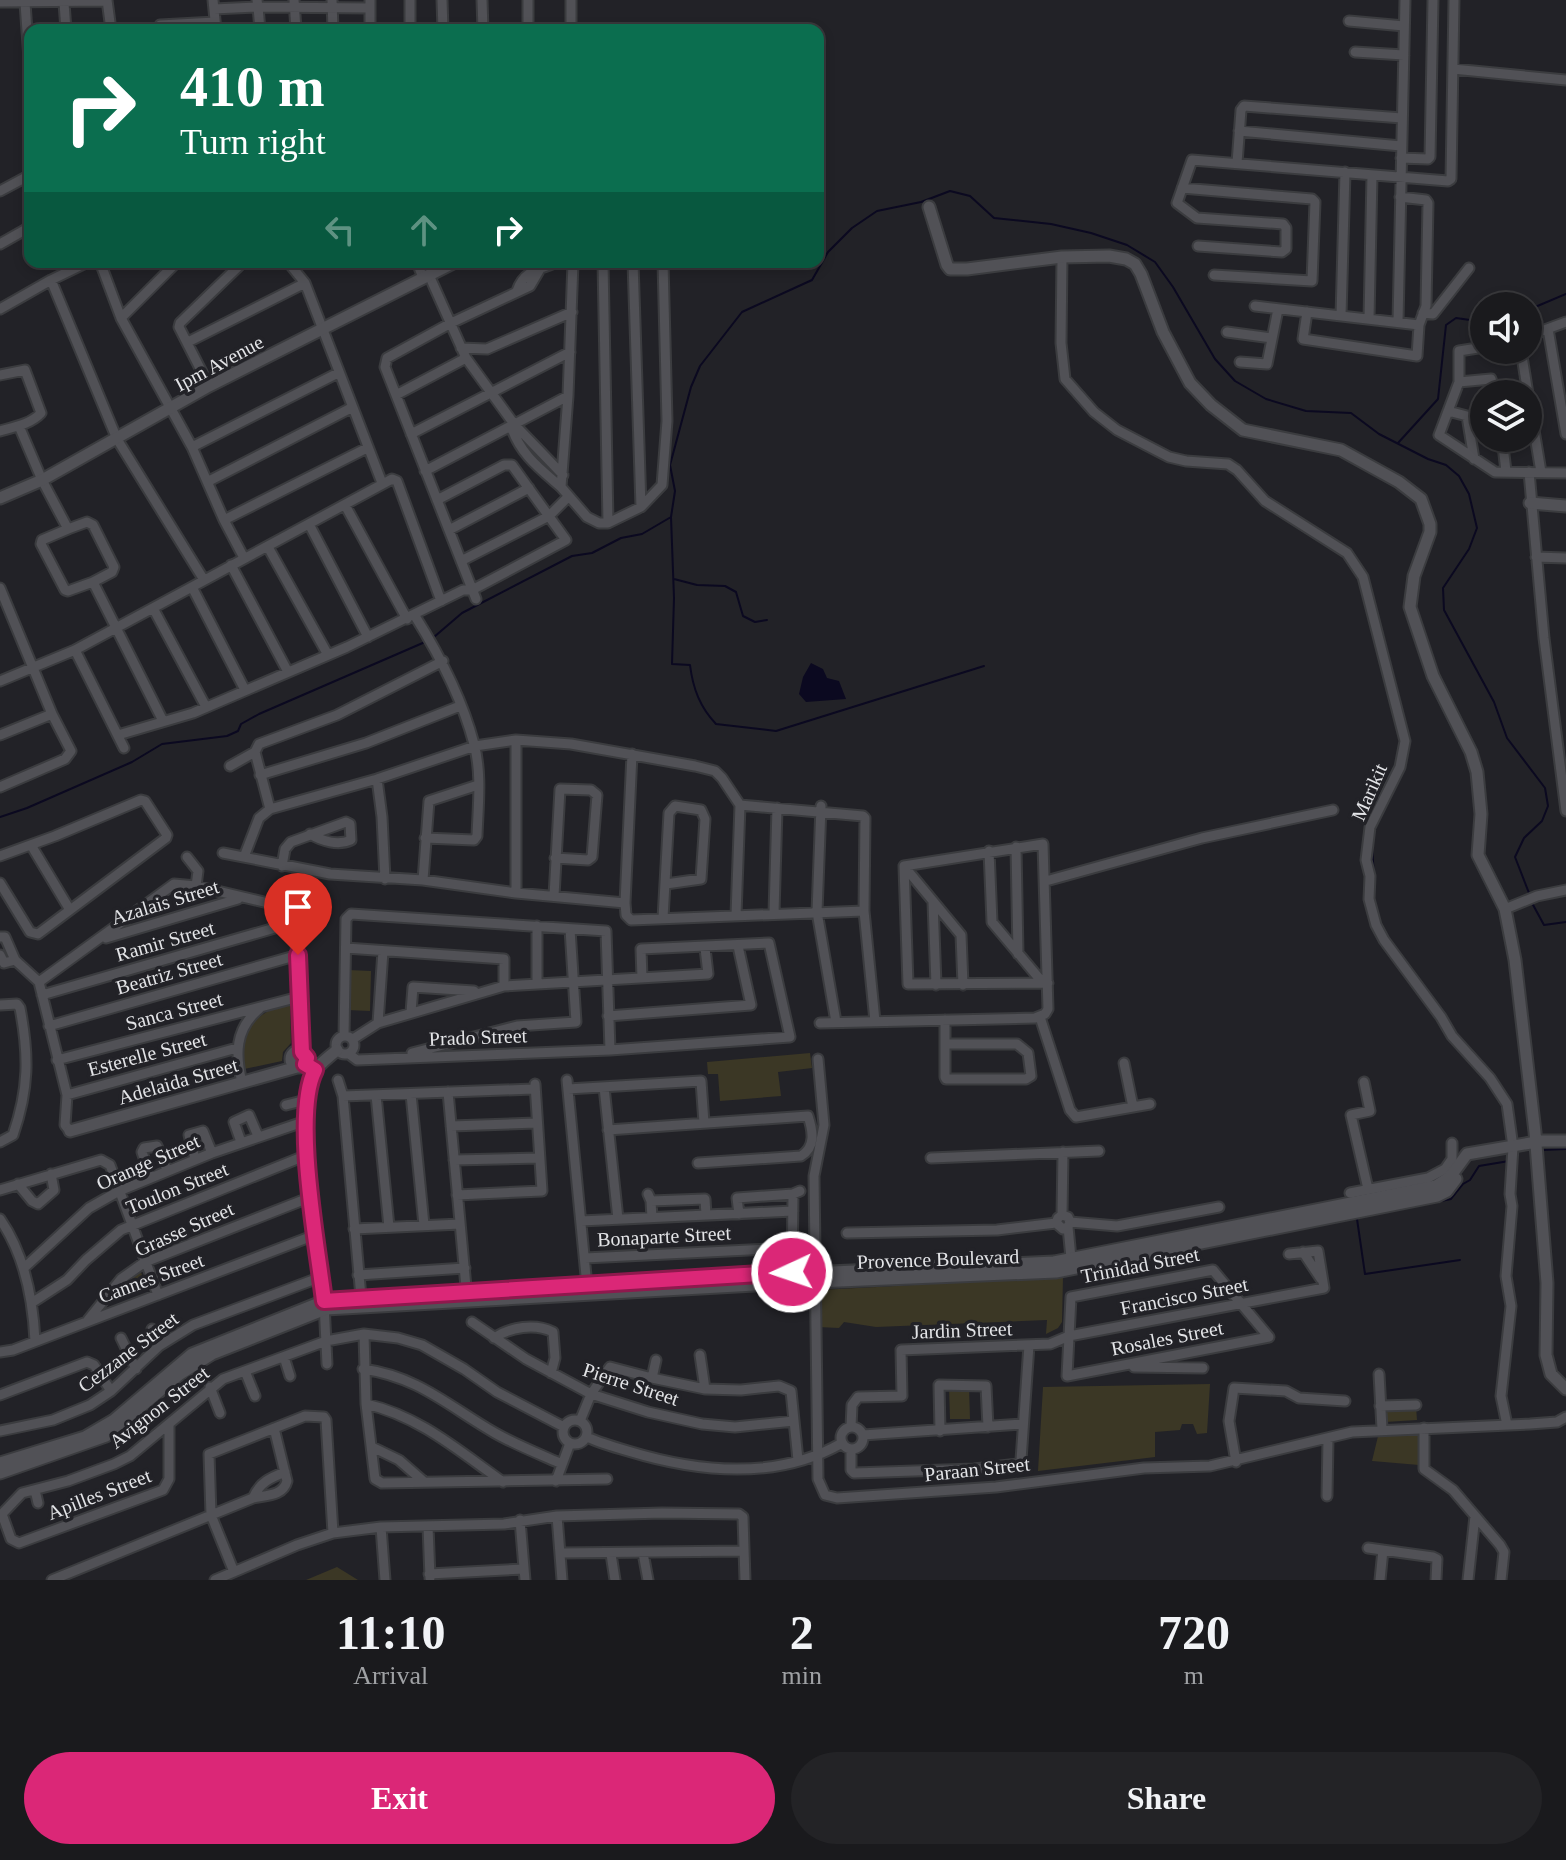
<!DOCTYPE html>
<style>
body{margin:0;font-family:Georgia,serif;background:#232326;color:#f1f3f6;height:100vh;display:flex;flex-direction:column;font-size:30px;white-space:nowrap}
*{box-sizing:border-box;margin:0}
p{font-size:26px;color:#9fa1a4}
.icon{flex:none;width:44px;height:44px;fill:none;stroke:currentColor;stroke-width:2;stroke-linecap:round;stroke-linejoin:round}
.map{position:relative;height:1580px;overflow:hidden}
.sheet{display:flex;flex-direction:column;background:#1a1a1d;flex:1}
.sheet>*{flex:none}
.top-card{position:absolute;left:24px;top:24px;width:800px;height:244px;border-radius:16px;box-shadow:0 4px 12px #0003,0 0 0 2px #38383b;background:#0b6e4f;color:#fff;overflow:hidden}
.fabs{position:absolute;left:1470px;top:292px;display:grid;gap:16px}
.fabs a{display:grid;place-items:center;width:72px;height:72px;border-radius:50%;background:#1a1a1d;box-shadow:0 4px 12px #0003,0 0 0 2px #38383b;font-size:40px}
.pin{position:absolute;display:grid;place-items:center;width:68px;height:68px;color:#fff;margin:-82px -34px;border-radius:50% 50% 50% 0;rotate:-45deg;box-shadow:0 0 8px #0007}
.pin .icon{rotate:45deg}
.me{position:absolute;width:88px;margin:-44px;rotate:267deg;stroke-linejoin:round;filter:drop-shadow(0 0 6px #0008)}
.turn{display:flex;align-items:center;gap:28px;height:168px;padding:0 24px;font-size:36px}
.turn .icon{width:104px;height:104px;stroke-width:2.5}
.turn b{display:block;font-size:56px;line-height:68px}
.lanes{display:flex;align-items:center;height:76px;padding:0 24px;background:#0003;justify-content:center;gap:40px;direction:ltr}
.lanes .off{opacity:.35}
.eta{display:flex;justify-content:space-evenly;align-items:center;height:136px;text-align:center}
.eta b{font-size:48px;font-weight:700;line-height:56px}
.action{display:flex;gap:16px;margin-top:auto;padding:16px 24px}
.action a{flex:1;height:92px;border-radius:48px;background:#db2777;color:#fff;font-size:32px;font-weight:700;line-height:92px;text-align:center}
.action a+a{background:#232326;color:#f1f3f6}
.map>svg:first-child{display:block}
.green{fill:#3b3725}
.water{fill:#0b0920}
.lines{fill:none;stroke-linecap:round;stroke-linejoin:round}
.stream{stroke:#0b0920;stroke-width:2}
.minor-casing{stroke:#3b3c3f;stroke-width:13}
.tertiary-casing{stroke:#3b3c3f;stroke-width:15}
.minor{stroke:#515156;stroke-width:9}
.tertiary{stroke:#515156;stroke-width:11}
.route-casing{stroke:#8e194d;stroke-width:20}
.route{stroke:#db2777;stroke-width:14}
.labels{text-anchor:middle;stroke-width:7;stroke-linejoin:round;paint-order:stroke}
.street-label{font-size:20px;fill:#e3e4e7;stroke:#222227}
</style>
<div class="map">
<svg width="1566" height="1580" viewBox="0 0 1566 1580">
<rect width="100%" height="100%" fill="#222227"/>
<path class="green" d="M348,970l23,1 -1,40 -23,-1z
M290,1004l1,39 -8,9 -1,9 -38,8c-6,-37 11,-58 46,-65z
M810,1053l2,15 -34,4 3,24 -61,5 -2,-27h-10l-1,-12z
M140,1270l6,15 -4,6 -35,12 5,-13z
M1063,1277l-1,45 -4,6 -12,6 1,-14 -171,7 -32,-5 -5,6 -21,-1 2,-37z
M1210,1384l-3,49 -10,1 -4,-10h-11l-2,6 -25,2v25l-117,14 5,-84z
M949,1387h20l1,32h-20z
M1416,1407l1,13 -32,2 -1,-14z
M1380,1428h39v37l-47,-4z
M337,1567l21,13h-52z"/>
<path class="water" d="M811,663l12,6 4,9 12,3 7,18 -40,3 -7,-8 4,-17z"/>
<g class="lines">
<path class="stream" d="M1528,310l38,-16
M1398,443l40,-44 8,-74 10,-7 28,4
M1197,457l29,2
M671,517l3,81 -2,66 18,1c3,24 10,42 26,59l60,7 208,-65
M674,579l23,6 28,1 11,6 7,24 12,6 12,-2
M1383,635l21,83
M434,637l28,-24 110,-57 20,-3 29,-15 21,-4 29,-17 4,-26 -5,-26 21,-78 9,-21 42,-54 70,-32 16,-28 24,-24 25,-17 44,-9 29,-11 20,5 24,22 57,6 40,9 36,12 28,17 18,25 42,72 20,22 31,18 40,12 45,2 28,21 49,25 18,6 13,11 10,18 8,34 -8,21 -26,39 1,22 50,92 13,36 38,50 3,18 -6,15 -18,17 -9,19 14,36
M1405,765l2,-13
M0,817l27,-9 105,-46 30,-18 65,-8 11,-5 3,-7 18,-10 166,-72
M1372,847l2,29
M1532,903l12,22 22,-3
M1542,1150l24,-1
M1357,1219l8,55 95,-14
M1331,1223l120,-24 12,-15 7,-4 9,-14 30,-5"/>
<g class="minor-casing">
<path id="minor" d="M107,0l4,30
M213,0l3,30
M257,0l1,7 112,1
M294,0l2,30
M332,0l1,30
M370,0v30
M410,0v30
M442,0l1,30
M482,0l1,30
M528,0v30
M571,0v30
M0,2l107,-1
M25,3l5,70
M64,3l2,27
M214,9l44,-2 2,23
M1349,21l55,5
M160,25l55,-3
M1355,52l49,3
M1453,69l113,11
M1239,131l162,15
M1401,158l27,1 2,-2 3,-157
M1237,163l4,-53 3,-4 158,12
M1182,188l130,11 3,3 -3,79 -98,-6
M0,191l30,-16
M0,244l30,-17
M1198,246l84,6 4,-3v-21l-3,-4 -86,-6 -20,-15 15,-43 256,21 3,-2 3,-179
M1062,257l-1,86 4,36 29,33 23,18 52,27 17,4 42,3 9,6 28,31 82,52 16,24 42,164 -5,26 -30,60 -4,33 4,16 -1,23 7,26 8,15 57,77 11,19 38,42 17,26 6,43 -3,47 2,12 -6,70 5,30 -10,90 6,29
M100,262l21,56 71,129 32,73 20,38
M288,262l17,21 77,200
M349,262h1
M417,262l6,16
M428,262l6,11
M573,262l-5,134 -7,91 26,30 12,6h9l33,-16 21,-22 5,-64 -4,-159
M603,262l5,261
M633,262l8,245
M429,275l37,83 48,66 49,51
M51,280l66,159 87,141
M517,291c7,-21 23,-22 41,-29
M1255,306l164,19
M0,309l51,-29 37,-18
M1307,312l-4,27 114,17 2,-31 7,-19 2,-103 -2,-3 -26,-3
M1423,313l10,1 36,-46
M1341,316l4,-144
M121,318l56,-56
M1369,319l3,-144
M1398,322l7,-322
M1548,329l18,105
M1227,332l45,6
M1528,336l38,-14
M188,342l117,-59
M1484,347l-25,4v31l-20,53 56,37 71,1
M461,348l26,1 85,-37
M1521,350l7,44
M1240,362l27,2 11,-55
M0,375l25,-5 16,43c-10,11 -27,14 -41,18
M1459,382l32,-3 5,15
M209,386l-30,-59 1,-4 63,-61
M1528,394l13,78
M396,395l70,-37
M1448,411l19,5 7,43
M19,426l23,54 26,49 -26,11 -1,4 24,46 3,1 25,-9
M511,426c9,28 28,42 50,61
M411,434l159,-82
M1502,438l4,33
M192,447l146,-74
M425,471l143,-75
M1529,472l15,166 22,173
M209,481l142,-73
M345,505l62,114
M224,520l143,-72
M309,524l59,113
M68,529l19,-7 6,3 21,42 -2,5 -19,10 70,139
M449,530l80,-42
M268,547l60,108
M1536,557l30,1
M461,561l88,-45 19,-19
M231,565l57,107
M192,587l53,103
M0,588l52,126 19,37 -6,8 -65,28
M476,599l-91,-232 2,-9 64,-35 79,-37 10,-17
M153,608l53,99
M415,616c25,40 47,82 59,128 8,29 4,63 3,92l-3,4 -49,-2
M75,650l49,98
M0,681l75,-31 317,-171 5,2 44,120
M0,735l52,-21
M118,735l75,-22 154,-66 116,-57h9l94,-50 -54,-75h-8l-67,35
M255,752l15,57
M632,754l-7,149 1,12 5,5 233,-9
M230,766l25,-14 4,-8 78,-29 106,-54
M260,775l106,-32 94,-37
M377,779l5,38 3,62
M740,805l123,11 2,2 -1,93 11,110
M821,806l-4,106 19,110
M31,845l39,65
M1016,847l2,107
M989,851l3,71 51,61
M223,853l107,21 93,6 93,13 109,10
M0,856l55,-20 86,-36 4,1 22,34 -1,3 -128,96 -8,-2 -30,-49
M187,857l11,14 -2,15
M244,857l15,-39 11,-9 107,-30 98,-33 41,-6 55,4 124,22 20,5 7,7 18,27 -4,110
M282,866l3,-17 6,-7 55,-20 4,2 1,16c-13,6 -29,1 -41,-6
M904,866l4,118 140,-1
M904,866l57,69 2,50
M423,880l6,-79 49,-16
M1046,881l156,-43 131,-28
M516,893v-153
M554,896l6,-107 31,1 6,5 -5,62 -4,3 -33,-2
M933,902l3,83
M1505,909l32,-13 29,-6
M774,913l3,-105
M663,918l6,-105 6,-7 26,4 4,9 -4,60 -35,5
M0,937h5l10,23 24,22 28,113 -2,30 5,6
M106,938l132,-39
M346,948l158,11v27
M0,955l4,8 11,-3
M39,982l135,-98 22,2 106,25 3,-17
M537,983v-57
M42,995l257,-74
M0,1005l17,-1 3,4c9,47 9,81 -7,127l-13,7
M411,1012l2,-25 61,4
M608,1016l143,-11 -13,-59
M1040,1017l30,93 6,7 74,-13
M945,1020v57l1,2h80l5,-3 -3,-23 -11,-9h-72
M378,1023l5,-72
M820,1023l215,-5 10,-4 3,-5 -5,-165 -139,22
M49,1026l249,-71
M336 1045a9 9 0 1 1 18 0a9 9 0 1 1-18 0Z
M344,1036l2,-117 5,-5 255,17 4,119
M353,1039l25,-16 126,-37 204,-12 -3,-26
M412,1053l105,-27 59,-4 -6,-93
M349,1054l8,6 253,-10 180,-13 -21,-94 -128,6 1,29
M818,1059l6,66 -10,51 4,303 7,16 12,3 159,-11 148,-19 66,-2 142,-34 178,-8 27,-2 9,-5
M57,1060l242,-63
M1124,1063l9,44
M338,1080l5,16 18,201
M567,1080l20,206
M242,1082c-7,-27 -7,-53 17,-73
M1364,1082l6,29 -19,4 17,74
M604,1087l14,132
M568,1089l133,-8 3,42
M448,1092l19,206
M411,1094l13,131
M67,1095l170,-47
M376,1095l13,132
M343,1096l190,-7
M286,1105l20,-5
M451,1126l85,-3
M608,1130l200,-14c5,15 8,31 -7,40l-103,7
M241,1142l-7,-20 15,-7 9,21
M931,1158l168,-7
M195,1159l-6,-24 14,-4 9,22
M454,1160l85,-2
M150,1176l-8,-24 2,-4 13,-2 10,24
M18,1184l14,17 6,3 16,-14 -3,-16
M0,1190l101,-30 9,5 48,130
M1350,1193l78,-15 17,-9 7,-10v-16
M648,1194l3,7 1,17
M457,1195l85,-4 -7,-107
M651,1201l54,-2 1,16
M739,1214l-2,-16 56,-4 7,-3
M1062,1215l1,-63
M0,1219c25,36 33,79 35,122
M581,1221l212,-10
M1070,1222l47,4 102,-19
M1068,1227l3,31
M354,1229l106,-5
M847,1233l150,-3 59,-7 7,6 5,-2 2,-5 -2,-5 -6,-2 -4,3 -2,5
M1303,1252l18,27
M585,1258l207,-10
M24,1268l65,-60 30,-17 93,-38 94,-32
M1213,1270l56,67 -202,39 4,-79z
M358,1275l107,-7
M792,1279l1,-85
M33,1302l34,-22 19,-20 35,-30 186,-75
M324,1303l3,61
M88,1320l33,-41 24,-17 166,-65
M472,1322l54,37 65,35 57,18 54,12 33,3 59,-6
M152,1329l7,17
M364,1334l2,70 9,75 7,4 225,-4
M121,1338l15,31
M494,1338c16,-11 41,-15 59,-6l2,26 -4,15
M0,1352l13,-2 302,-115
M284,1357l6,19
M656,1360l-4,18 53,11 -5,-34
M1134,1367l69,1
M363,1369c56,8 85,37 132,64 21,12 44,21 67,31
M245,1371l10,25
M1379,1374l3,55
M210,1387l10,26
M705,1389l36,1 38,-4 12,5 7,69
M0,1395l87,-33 7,3 17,26
M366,1404c53,12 93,47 137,78
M1380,1406l36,-1
M563 1432a12 12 0 1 1 24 0a12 12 0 1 1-24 0Z
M580,1421l11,-27 19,-27 42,11
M841 1438a11 11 0 1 1 22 0a11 11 0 1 1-22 0Z
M851,1427l1,-22 6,-8 44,-1 -1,-46 149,-6 19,-8 255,-48 -6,-37 -29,3
M1424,1428v41l29,21 47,55 4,7 -3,28
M0,1431l53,-11 37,-15 21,-14 48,-45 34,-21 128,-48
M940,1431l-1,-46 47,1 2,41
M863,1435l160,-11
M587,1437c13,6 27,10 41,14 69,21 148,30 214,-8
M372,1447l27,13 24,21
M851,1449v21l3,3 120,-4 44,-5 3,-4 8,-115
M1236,1462l-7,-41 5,-33 52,3 13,7 46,3
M556,1481l14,-38
M35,1490l3,13
M1327,1496l1,-57
M253,1498c14,-3 30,-2 34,-17l-13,-53
M2,1514l20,-21 46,-12 46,-17 16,-8 93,-77 103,-38 38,-7 34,4 24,7 42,24 33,23 67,35
M2,1514l9,25 8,4 144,-53 6,-11v-53
M557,1516l5,64
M520,1520l5,60
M428,1526l2,52
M381,1527l4,53
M1368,1548l65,9 4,2 -1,21
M560,1553l183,-2
M643,1553l5,27
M611,1554l4,26
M234,1572l-23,-57 -2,-61 96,-38 19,1 2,3 7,113
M429,1574l95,-5
M52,1580l201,-82c7,-16 17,-20 32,-26
M215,1580l82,-35 36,-12 48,-6 123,-3 53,-8 105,-3 77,1 4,3 2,63
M1380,1580l3,-30
M1468,1580l7,-64"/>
</g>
<g class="tertiary-casing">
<path id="tertiary" d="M929,207l18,58 3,4h17l95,-12 47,-1 17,3 9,5 6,10 22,58 27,51 21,22 32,25 98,20 58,32 22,17 9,25v8l-16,44 -4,31 23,69 38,76 6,20 4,42 -3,41 27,54 10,51 20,172 12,151 -1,72 5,19 15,15
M0,498l42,-18 167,-94 246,-124
M1530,503l36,3
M291 1059a8 8 0 1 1 16 0a8 8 0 1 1-16 0Z
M302,1052c-2,-34 -10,-112 0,-141
M70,1131l227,-64
M324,1301c-6,-51 -31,-181 -13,-224 5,-11 17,-19 26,-27
M0,1463l85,-26 29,-17 78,-66 132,-53 263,-18 467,-21 382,-76 14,-9 17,-23 75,-13h24
M0,1473l106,-37 74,-62 32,-20 114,-45 466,-26 264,-11 381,-76 10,-5 9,-12"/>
</g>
<use href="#minor" class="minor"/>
<use href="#tertiary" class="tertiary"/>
</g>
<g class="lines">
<g class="route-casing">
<path id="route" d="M298,955l4,97 5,6 -2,6 10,6c-23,44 3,179 9,231l468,-29"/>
</g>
<use href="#route" class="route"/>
</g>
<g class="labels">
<g class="street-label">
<text transform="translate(219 363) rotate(-28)" y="7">Ipm Avenue</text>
<text transform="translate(1369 792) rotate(-66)" y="7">Marikit</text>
<text transform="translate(165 902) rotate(-17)" y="7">Azalais Street</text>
<text transform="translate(165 941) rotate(-16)" y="7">Ramir Street</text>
<text transform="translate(169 973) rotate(-16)" y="7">Beatriz Street</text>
<text transform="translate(174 1011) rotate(-15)" y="7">Sanca Street</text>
<text transform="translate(478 1037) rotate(-2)" y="7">Prado Street</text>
<text transform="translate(147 1054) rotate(-15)" y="7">Esterelle Street</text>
<text transform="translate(178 1081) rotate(-16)" y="7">Adelaida Street</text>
<text transform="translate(148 1162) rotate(-24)" y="7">Orange Street</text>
<text transform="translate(177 1188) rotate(-22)" y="7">Toulon Street</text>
<text transform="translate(184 1229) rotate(-24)" y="7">Grasse Street</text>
<text transform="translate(664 1236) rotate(-3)" y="7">Bonaparte Street</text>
<text transform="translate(938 1259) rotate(-2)" y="7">Provence Boulevard</text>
<text transform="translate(1140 1265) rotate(-11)" y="7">Trinidad Street</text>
<text transform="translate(151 1278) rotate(-20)" y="7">Cannes Street</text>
<text transform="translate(1184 1296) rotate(-11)" y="7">Francisco Street</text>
<text transform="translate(962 1330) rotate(-2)" y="7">Jardin Street</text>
<text transform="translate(1167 1338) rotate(-11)" y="7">Rosales Street</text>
<text transform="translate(128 1352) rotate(-37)" y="7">Cezzane Street</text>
<text transform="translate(631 1384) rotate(18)" y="7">Pierre Street</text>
<text transform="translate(159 1407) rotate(-38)" y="7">Avignon Street</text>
<text transform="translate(977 1469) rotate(-6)" y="7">Paraan Street</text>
<text transform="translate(99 1494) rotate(-21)" y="7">Apilles Street</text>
</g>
</g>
</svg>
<div class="fabs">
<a><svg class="icon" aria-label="sound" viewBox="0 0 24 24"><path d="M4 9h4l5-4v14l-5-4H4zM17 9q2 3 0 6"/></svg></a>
<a><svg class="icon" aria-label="layers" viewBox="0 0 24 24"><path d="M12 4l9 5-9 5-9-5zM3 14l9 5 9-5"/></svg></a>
</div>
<div class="pin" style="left:298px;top:955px;background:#d93025"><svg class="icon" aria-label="arrive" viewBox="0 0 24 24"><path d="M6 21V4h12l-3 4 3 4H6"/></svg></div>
<svg class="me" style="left:792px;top:1272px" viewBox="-20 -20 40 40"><circle r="17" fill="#db2777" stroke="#fff" stroke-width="3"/><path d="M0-11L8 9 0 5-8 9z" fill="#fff"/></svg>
<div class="top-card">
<div class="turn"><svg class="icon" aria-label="right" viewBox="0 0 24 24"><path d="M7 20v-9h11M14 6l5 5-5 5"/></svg><div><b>410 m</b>Turn right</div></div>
<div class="lanes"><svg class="icon off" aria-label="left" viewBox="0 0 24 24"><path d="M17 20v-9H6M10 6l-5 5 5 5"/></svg><svg class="icon off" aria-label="ahead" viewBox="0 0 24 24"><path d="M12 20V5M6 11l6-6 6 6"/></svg><svg class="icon" aria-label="right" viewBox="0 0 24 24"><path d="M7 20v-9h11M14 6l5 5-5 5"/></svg></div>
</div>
</div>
<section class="sheet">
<div class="eta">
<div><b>11:10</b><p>Arrival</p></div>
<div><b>2</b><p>min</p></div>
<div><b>720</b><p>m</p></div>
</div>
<div class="action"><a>Exit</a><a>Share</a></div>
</section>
